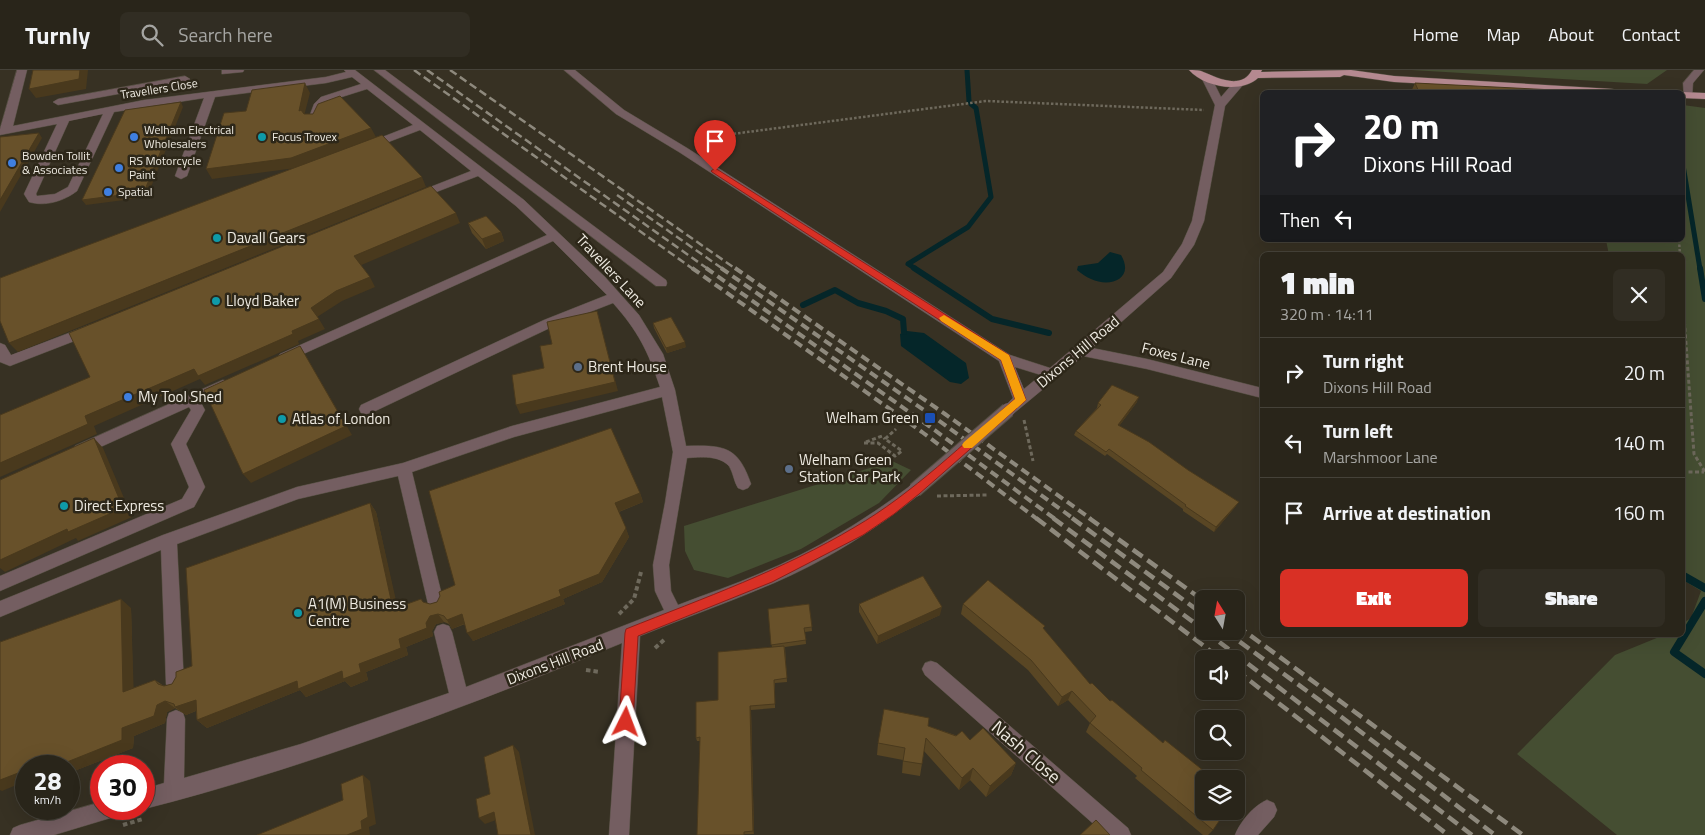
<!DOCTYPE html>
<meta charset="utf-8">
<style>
body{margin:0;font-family:"Titillium Web",sans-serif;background:#312d23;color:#f1f3f6;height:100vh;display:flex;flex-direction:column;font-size:19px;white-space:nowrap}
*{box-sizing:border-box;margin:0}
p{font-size:16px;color:#a5a5a2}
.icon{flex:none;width:28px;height:28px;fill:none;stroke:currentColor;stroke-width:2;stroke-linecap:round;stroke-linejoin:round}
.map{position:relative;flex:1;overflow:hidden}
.panel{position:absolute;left:1260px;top:182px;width:425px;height:385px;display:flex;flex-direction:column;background:#29251a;border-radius:8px;box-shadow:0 5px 20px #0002,0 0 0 1px #454239}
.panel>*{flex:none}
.hud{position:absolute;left:1260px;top:20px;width:425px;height:152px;border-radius:8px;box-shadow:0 5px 20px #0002,0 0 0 1px #454239;background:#202124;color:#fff;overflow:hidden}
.needle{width:32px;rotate:349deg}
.buttons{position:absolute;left:1195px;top:520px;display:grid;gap:10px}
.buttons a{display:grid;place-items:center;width:50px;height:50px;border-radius:8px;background:#29251a;box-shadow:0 5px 20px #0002,0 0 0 1px #454239;font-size:25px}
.speed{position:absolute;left:15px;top:685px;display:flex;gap:10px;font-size:25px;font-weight:700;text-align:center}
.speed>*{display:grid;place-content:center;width:65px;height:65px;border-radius:50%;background:#29251a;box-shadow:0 5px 20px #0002,0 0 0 1px #454239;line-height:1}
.speed small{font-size:12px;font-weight:400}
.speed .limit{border:8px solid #d22;background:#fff;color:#111}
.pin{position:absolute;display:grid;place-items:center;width:42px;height:42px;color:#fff;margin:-51px -21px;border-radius:50% 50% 50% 0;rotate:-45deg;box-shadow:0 0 5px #0007}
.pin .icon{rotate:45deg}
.me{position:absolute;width:55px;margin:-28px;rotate:3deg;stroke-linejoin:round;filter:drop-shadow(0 0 4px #0008)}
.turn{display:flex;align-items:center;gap:18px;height:105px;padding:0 20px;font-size:22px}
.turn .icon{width:65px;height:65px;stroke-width:2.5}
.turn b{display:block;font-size:35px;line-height:42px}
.then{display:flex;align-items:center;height:48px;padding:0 20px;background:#0003;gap:10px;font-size:19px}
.round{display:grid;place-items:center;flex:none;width:52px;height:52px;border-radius:8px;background:#312d23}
.head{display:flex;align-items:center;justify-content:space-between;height:85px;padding:0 20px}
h1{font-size:30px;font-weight:800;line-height:38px}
.cta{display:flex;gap:10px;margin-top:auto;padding:10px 20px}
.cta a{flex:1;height:58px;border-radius:8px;background:#d93025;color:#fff;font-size:20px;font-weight:800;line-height:58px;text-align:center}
.cta a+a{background:#312d23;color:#f1f3f6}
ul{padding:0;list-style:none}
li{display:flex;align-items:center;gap:15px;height:70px;padding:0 20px;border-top:1px solid #454239}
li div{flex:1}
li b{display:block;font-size:19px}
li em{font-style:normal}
header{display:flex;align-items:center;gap:30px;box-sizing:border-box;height:70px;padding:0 25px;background:#29251a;border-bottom:1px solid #454239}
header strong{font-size:24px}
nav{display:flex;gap:28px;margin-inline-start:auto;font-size:18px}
.search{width:350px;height:45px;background:#312d23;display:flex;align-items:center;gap:12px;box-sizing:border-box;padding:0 18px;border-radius:8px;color:#a5a5a2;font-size:19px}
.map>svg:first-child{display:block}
.green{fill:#454e32}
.water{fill:#052629}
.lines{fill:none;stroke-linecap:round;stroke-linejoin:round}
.stream-far2{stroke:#052629;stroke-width:5}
.stream-far1{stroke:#052629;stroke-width:6}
.stream{stroke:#052629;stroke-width:8}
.minor-casing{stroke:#544f41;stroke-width:1}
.major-casing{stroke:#544f41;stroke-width:1}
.path-far2{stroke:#6e695c;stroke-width:2.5;stroke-dasharray:2.5 2;stroke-linecap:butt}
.path-far1{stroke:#6e695c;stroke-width:3;stroke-dasharray:4 2.5;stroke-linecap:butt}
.path{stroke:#6e695c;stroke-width:4;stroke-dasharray:4.5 3;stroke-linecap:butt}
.minor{fill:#745e61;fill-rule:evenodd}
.major{fill:#b58990;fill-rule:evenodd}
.rail-far2{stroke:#8e897d;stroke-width:2.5;stroke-dasharray:8 4;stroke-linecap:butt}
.rail-far1{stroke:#8e897d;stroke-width:4;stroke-dasharray:9 5;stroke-linecap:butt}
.rail{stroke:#8e897d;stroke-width:4.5;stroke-dasharray:12 6;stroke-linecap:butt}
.minor-bridge-casing{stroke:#544f41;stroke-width:16;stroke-linecap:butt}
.minor-bridge{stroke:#745e61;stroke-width:14}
.wall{fill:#594624}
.shaded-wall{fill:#49391d}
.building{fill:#68512a;stroke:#49391d}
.route{fill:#d93025;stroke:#8d1f18}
.slow{fill:#f59e0b}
.shop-dot{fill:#3f7fe0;stroke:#2d2719;stroke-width:2}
.culture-dot{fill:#0f9aa8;stroke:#2d2719;stroke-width:2}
.service-dot{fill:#5c6f8a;stroke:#2d2719;stroke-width:2}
.transit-dot{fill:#1a4fb4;stroke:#2d2719;stroke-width:2}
.labels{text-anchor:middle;stroke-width:5;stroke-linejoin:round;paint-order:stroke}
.far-street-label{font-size:12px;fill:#eeeae1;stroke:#2d2719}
.far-poi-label{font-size:12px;fill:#eeeae1;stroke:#2d2719;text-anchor:start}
.poi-label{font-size:15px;fill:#eeeae1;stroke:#2d2719;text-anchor:start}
.street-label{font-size:15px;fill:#eeeae1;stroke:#2d2719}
.near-street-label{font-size:18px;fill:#eeeae1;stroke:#2d2719}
</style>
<header>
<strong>Turnly</strong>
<div class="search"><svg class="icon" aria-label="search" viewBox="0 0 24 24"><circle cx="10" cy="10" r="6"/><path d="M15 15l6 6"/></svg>Search here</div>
<nav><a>Home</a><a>Map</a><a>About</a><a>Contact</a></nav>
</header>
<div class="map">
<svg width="1705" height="765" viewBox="0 0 1705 765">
<rect width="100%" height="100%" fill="#373123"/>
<path class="green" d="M1411,0h256l-20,14z
M1683,35l22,3v727h-88l-100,-81 98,-99 49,-20h18l1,-12 8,-5 10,-27 -18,-11 -1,-325h-73l-3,-15h76z
M892,391l19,9 -32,33 -78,46 -73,29 -34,-8 -9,-19 -1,-25z"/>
<path class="water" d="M1110,182l11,3c14,24 -11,33 -30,24 -5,-2 -10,-6 -14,-9l1,-4 20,-3z
M907,261l17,2 42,30 3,15 -8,6 -11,-2 -49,-36 -1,-12z"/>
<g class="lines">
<path class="stream-far2" d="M967,0l2,31
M1682,89l18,110
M916,199l-8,-5 60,-37 23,-30 -15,-89 -5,-4"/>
<path class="stream-far1" d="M914,198l78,51 57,14
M1700,198l5,31
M803,235l32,-15 23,13 28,8 17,8 1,13"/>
<path class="stream" d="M1682,505l23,13
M1705,531l-31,51 31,22"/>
<g class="minor-casing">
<path id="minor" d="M17,0h10l-14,56 131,-26 182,-23 20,-5 -2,-2h11l169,130 81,77 34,38 24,39 12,36 11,56c38,-1 52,0 65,38l-3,4 -5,2 -5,-2c-4,-6 -5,-16 -9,-22 -10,-11 -29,-9 -42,-8l-18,107 2,26 7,14c28,-11 56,-20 83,-32 53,-22 103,-52 149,-87l5,-2 5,2 3,4 -3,4c-45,36 -93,66 -146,89 -44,19 -90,35 -134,53l-11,199h-20l13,-192c-156,64 -314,124 -478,166v-20l20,-6 3,-64 2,-6 7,-3 7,3 2,6 -1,59 117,-34 148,-51 -15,-61 3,-6 6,-2 6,2 3,6 14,55 198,-77 -9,-19 -2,-26 12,-62 8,-51 -11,-55 -148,40 -102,35 32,132 -2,5 -6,2 -6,-2 -2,-5 -30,-128 -100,23 -121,45 7,140 -3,6 -6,2 -6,-2 -3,-6 -5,-134 -161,67v-16l163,-66 134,-48 106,-24 109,-37 148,-39c-12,-36 -22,-56 -47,-84l-59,23 -183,87 -5,1 -5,-1 -2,-4 2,-4 183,-85 63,-25 -54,-54 -263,119h-10l-2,-3 2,-3 267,-119 -31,-29 -38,-30 -60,23h-8l-2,-2 2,-2 61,-24 -51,-41 -50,19h-8l-1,-2 1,-2 51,-20 -46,-36 -38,12 -5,4 -7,17h-8l-1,-2 6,-16 7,-7 40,-13 -9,-7 -26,6 -111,14 -28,79 -6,3 -6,-3 29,-78 -90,14 -37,79c-13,10 -32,16 -48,11l-5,-8 33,-70 -57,11v-6zM103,44l-35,73 -13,7 -18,2 -1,-2 33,-73z
M222,0h22l-1,2 -21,2z
M374,0h11l281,210 1,3 -1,3h-10z
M564,0h11l49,40 63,38 323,207 40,13 113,-96 19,-28 10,-23 23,-116 -13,-26 5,-3 4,1 10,20 14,-16h8v4l-18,21 -21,115 -10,24 -23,33 -79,70 55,11 115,29v10l-115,-29 -64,-13 -70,58 -5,1 -5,-1 -2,-4 12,-12 -14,-37 -320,-209 -63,-38zM1015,297l26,8 -17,14z
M1694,0h10l-11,13 -1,14h-8l-1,-14z
M185,6l5,3 -1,2 -131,24 -5,-3 5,-3z
M90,255l5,2 2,3 -2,3 -80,31 -5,2 -10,-4v-19l5,2 6,10z
M223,310l5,1 2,4 -2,4 -28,12 5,9 -19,34 19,43 -11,20 -194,84v-15l182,-77 7,-12 -18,-43 20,-34 -2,-3 -104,47 -5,2 -5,-2 -2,-4 2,-4z
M931,591l6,2 191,165 3,7h-25l-181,-160 -3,-6 3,-6z
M1267,730l7,3 3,7 -3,7 -16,18h-23c5,-13 19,-30 32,-35z
M101,732v7h19l-3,7 -63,19h-44l3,-7 7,-3z"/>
</g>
<g class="major-casing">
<path id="major" d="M1189,0c4,0 9,0 12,1 15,6 40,20 51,-1h10l-1,2 90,-2 43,6 219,13 5,3h-48l-176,-10 -50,-7 -4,2 -82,1c-17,16 -54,9 -69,-8z
M1680,22h2l23,1v6l-23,-1v-6z"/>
</g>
<path class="path-far2" d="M699,72l10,-5 277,-36 218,9
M1679,170l1,15"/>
<path class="path-far1" d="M1682,219l12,165 11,18
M1024,350l9,41
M866,372l16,-6 3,3
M864,373h14l17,13 7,-5 -17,-12 11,-10
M1682,402h22
M937,426l50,-1"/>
<path class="path" d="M619,544l15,-15 7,-27
M655,578l9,-8
M586,600l14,2
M123,755l20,-6"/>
<use href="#minor" class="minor"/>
<use href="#major" class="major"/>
<path class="rail-far2" d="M414,0l279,199
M427,0l281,199
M450,0l286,199
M617,125l106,74"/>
<path class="rail-far1" d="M692,198l230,164 115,87
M706,198l223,158 126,93
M721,198l217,152 136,99
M735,198l210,146 146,105"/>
<path class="rail" d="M1036,448l185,141
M1053,448l151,112
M1072,448l132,97
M1089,448l115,83
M1236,555l287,210
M1205,561l267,204
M1225,561l93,68 177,136
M1236,600l212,165"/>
<g class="minor-bridge-casing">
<path id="minor-bridge" d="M915,420l93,-80"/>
</g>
<use href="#minor-bridge" class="minor-bridge"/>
</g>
<path class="wall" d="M1415,13l142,9h-146z
M468,153l33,9 3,9 -18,8 -14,-16z
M653,253l33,24 -19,6 -13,-25z
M1137,332l-18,24 117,80 -22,26 -31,-21v-2l-76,-55 -2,2 -31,-21 2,-4 21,-23 1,-5z
M640,423l3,9 -24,10 10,25 -27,45 -39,17 2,5 -92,37 -8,-17 -13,5 -3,-5 -5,-2 -8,2 -4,7 1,5 -27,11 2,8 -42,17 2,8 -17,7 -6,-6 -39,16 -6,-7 -93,38 -10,-8 -1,-9 -10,4 -11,-7 -8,4 -2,11 -31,13 -1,12 -64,25v-7h-43l-24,25 129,-183 2,80 22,-8 9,6 8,-2 198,-181 6,9 21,96 27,-5 6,1 7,-2 18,-17z
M809,534l3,27 -7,1 1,12 -21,3 2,35 -12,1v25l-24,2 3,124 -57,1 3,-94h-3l-1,-3 22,-38 54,-53 -4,-38z
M859,534l81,11 -63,29 -18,-32z
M963,534l81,26 169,200 -5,5h-5l-68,-57 2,-2 -51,-44 4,-9 -22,-23 -10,6 -30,-36 -67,-56z
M928,656l42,14 46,23 -5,12 -25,22 -16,-17 -11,10 -35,-39 -4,25 -18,-3 1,-13 -26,-5 1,-12z"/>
<path class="shaded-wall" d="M80,0h8l-2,19 -50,9 -7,-9z
M305,13l5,10 -7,27 -4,-9z
M181,32l2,5 -36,90 -61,8 -4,-5z
M371,58l5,9 -80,31 -84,11 -6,-10z
M39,63l3,5 -42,74v-12z
M422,107l4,10 -408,165 -9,-9z
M456,143l4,10 -101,43 -5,-10z
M501,162l3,9 -18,8 -4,-10z
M370,207l5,10 -33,14 -25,16 -6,-9 25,-17z
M319,249l6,10 -27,12 1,3 -94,41 -5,-6 -106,47 3,8 -97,43v-14l85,-47 109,-47 98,-38z
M599,250l19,71 -98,23 -4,-9z
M685,272l1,5 -19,6 -1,-5z
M300,276l52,89 -101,48 -8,-9z
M1139,327l-2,5 -21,28 2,-5z
M94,368l9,10 29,69 -54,24 -2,-3 -71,34 -5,-4v-8z
M640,423l3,9 -25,10 -3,-9z
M1239,432l-3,4 -22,26 2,-5z
M370,433l6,9 24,106 -7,-9z
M626,458l3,9 -27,45 -39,17 2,5 -92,37 -6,-8 92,-43z
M121,529l10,9 3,92 -11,-8z
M942,537l-2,8 -63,29 1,-8z
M438,544l6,8 -8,2 -4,7 1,5 -27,11 2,8 -42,17 2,8 -17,7 -6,-6 -39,16 -6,-7 -93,38 -10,-8 100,-39 62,-17 67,-41 4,-7z
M462,544l6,8 -16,7 -5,-9z
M1072,621l-4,9 -10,6 4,-9z
M196,630l9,7 -19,8 -11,-8z
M165,631l10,7 -8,4 -2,11 -31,13 -1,12 -64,25v-7h-12l65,-38 35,-23z
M750,636l1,4 3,124 -1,-3z
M513,675l6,7 16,83h-4z
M1016,693l-5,12 -25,22 4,-11z
M973,698l-3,12 -11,10 3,-12z
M26,700v11l-24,10 -2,-1v-11z
M363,705l7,6 6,43 -7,3 1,8h-23l14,-14z
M494,742l5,7 -14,5 -6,-6z"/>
<path class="building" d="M33,0h47l-1,9 -50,10z
M305,13l-6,28 2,-1 3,4h9l5,-10 22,-8 31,32 -80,30 -85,11 18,-56 22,-2 6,-21z
M1415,13l139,7 3,2h-138z
M181,32l-37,90 -62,8 43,-90z
M39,63l-39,67v-63z
M382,65l40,42 -413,166 -9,-22v-43z
M431,116l25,27 -102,43 16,21 -34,14 -25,17 8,11 -27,12 1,3 -95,42 -4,-7 -109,47 3,8 -88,39v-48l90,-38 -21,-44z
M486,146l15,16 -19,7 -14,-16z
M597,241l18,71 -99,23 -4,-30 32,-7 -4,-22 12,-2 -5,-22z
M671,247l14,25 -19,6 -13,-25z
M300,276l46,80 -103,48 -39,-84z
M1112,315l27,12 -21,28 31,17 39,28 51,32 -23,25 -31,-21 1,-1 -77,-56 -3,3 -30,-21 25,-26 -3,-2z
M611,358l29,65 -25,10 11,25 -27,46 -40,16 2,6 -94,37 -5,-19 -15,6 -3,-4 -6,-2 -8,2 -4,7 1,5 -28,11 2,9 -42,16 2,8 -18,7 -1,-8 -44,18 -1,-8 -100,39 -1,-20 -21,7 -1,-3 -9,-3 -8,4 -3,11 -32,12v12l-65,26h-19v-1l-3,1h-9v4l-26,10v-138l121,-43 2,93 32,-12 3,4 6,2 8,-2 4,-7v-5l16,-6 -6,-98 184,-65 23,106 28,-10 2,3 7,2 7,-2 3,-6 -1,-4 16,-7 -26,-94z
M94,368l29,70 -55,24 -1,-3 -67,31v-80z
M923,506l19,31 -64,29 -19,-32z
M988,510l57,46 -2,2 47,56 2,-1 18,18 2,-1 51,43 2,-3 49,39h-10v32h22l-13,19 -72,-60 1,-2 -52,-45 6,-7 -24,-25 -10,6 -31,-37 -68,-56z
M809,534l3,23 -8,1 2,12 -35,5 -3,-36z
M784,576l3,32 -13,2 1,24 -25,2 3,125 -9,1v3h-47l3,-98 -4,1v-36l22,-2v-48z
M884,639l45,9 -1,8 28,10 6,-5 8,9 13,-12 33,35 -26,23 -17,-18 -11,10 -36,-40 -4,26 -19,-3 2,-13 -27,-5z
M513,675l18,90h-33l-4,-23 -15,6 -3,-19 14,-5 -6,-37z
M363,705l5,42 -7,4 1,8 -15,6h-90l86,-35 -2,-16z
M1096,750l14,15h-30z"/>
<path class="route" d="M715,98l294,187 17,45 -107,94 -25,20 -31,21 -91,47 -134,54 -5,86 -2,5 -5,2 -5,-2 -2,-5 6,-89 1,-4c78,-31 157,-59 229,-102 57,-33 110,-85 160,-128l-14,-39 -289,-188 -1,-1z"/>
<path class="slow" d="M944,245l65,40 17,45 -54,48h-8l-2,-3 2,-3 51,-43 -14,-39 -60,-39 -2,-3z"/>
<g class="shop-dot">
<circle cx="134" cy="67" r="5"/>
<circle cx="12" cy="93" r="5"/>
<circle cx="119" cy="98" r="5"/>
<circle cx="108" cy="122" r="5"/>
<circle cx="128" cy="327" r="5"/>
</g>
<g class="culture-dot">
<circle cx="262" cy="67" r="5"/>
<circle cx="217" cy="168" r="5"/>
<circle cx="216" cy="231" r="5"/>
<circle cx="282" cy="349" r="5"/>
<circle cx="64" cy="436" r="5"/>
<circle cx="298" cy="543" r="5"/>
</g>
<g class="service-dot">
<circle cx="578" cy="297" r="5"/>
<circle cx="789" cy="399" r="5"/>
</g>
<rect class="transit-dot" x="924" y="342" width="12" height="12" rx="2.5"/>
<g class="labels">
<g class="far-street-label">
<text transform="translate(159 19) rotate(-9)" y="4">Travellers Close</text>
</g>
<g class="far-poi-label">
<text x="144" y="64">Welham Electrical<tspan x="144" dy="14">Wholesalers</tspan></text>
<text x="272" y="71">Focus Trovex</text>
<text x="22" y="90">Bowden Tollit<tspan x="22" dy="14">&amp; Associates</tspan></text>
<text x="129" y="95">RS Motorcycle<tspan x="129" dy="14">Paint</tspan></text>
<text x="118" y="126">Spatial</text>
</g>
<g class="poi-label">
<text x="227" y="173">Davall Gears</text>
<text x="226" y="236">Lloyd Baker</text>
<text x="588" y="302">Brent House</text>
<text x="138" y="332">My Tool Shed</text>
<text x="919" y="353" text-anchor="end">Welham Green</text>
<text x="292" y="354">Atlas of London</text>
<text x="799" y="395">Welham Green<tspan x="799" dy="17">Station Car Park</tspan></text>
<text x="74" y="441">Direct Express</text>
<text x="308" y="539">A1(M) Business<tspan x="308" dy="17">Centre</tspan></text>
</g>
<g class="street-label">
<text transform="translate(611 201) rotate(47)" y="5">Travellers Lane</text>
<text transform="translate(1078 282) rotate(-40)" y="5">Dixons Hill Road</text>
<text transform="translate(1176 286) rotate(14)" y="5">Foxes Lane</text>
<text transform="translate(555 592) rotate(-21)" y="5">Dixons Hill Road</text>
</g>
<g class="near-street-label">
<text transform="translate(1026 682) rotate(41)" y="6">Nash Close</text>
</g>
</g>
</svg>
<div class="buttons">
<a><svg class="needle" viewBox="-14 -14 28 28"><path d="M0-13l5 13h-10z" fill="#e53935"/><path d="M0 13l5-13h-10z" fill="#a5a5a2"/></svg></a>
<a><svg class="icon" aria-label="sound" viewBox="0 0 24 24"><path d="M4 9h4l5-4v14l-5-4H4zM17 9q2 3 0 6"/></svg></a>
<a><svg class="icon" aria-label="search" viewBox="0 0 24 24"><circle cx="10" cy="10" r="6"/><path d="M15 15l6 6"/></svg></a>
<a><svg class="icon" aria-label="layers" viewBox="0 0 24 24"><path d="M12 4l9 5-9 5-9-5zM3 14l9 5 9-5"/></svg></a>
</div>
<div class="speed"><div>28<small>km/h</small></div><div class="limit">30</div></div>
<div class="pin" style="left:715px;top:101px;background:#d93025"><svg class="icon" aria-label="arrive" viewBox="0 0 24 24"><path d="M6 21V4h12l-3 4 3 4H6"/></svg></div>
<svg class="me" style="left:626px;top:652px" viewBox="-20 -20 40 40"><path d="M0-17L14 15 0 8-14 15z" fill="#d93025" stroke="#fff" stroke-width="4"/></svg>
<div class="hud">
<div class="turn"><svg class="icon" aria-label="right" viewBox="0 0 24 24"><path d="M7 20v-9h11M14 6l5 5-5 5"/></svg><div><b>20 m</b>Dixons Hill Road</div></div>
<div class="then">Then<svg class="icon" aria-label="left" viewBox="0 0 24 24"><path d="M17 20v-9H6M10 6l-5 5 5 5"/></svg></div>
</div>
<section class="panel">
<div class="head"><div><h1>1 min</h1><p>320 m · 14:11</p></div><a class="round"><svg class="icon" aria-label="close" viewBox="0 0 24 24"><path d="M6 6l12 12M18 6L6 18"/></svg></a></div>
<ul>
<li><svg class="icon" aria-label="right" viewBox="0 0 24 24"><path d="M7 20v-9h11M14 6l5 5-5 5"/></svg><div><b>Turn right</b><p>Dixons Hill Road</p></div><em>20 m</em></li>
<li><svg class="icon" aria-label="left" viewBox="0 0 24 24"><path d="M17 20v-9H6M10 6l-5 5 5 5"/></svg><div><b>Turn left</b><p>Marshmoor Lane</p></div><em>140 m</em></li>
<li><svg class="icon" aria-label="arrive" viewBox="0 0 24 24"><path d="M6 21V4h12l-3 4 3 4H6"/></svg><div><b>Arrive at destination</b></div><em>160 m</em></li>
</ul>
<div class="cta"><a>Exit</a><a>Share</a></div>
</section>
</div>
